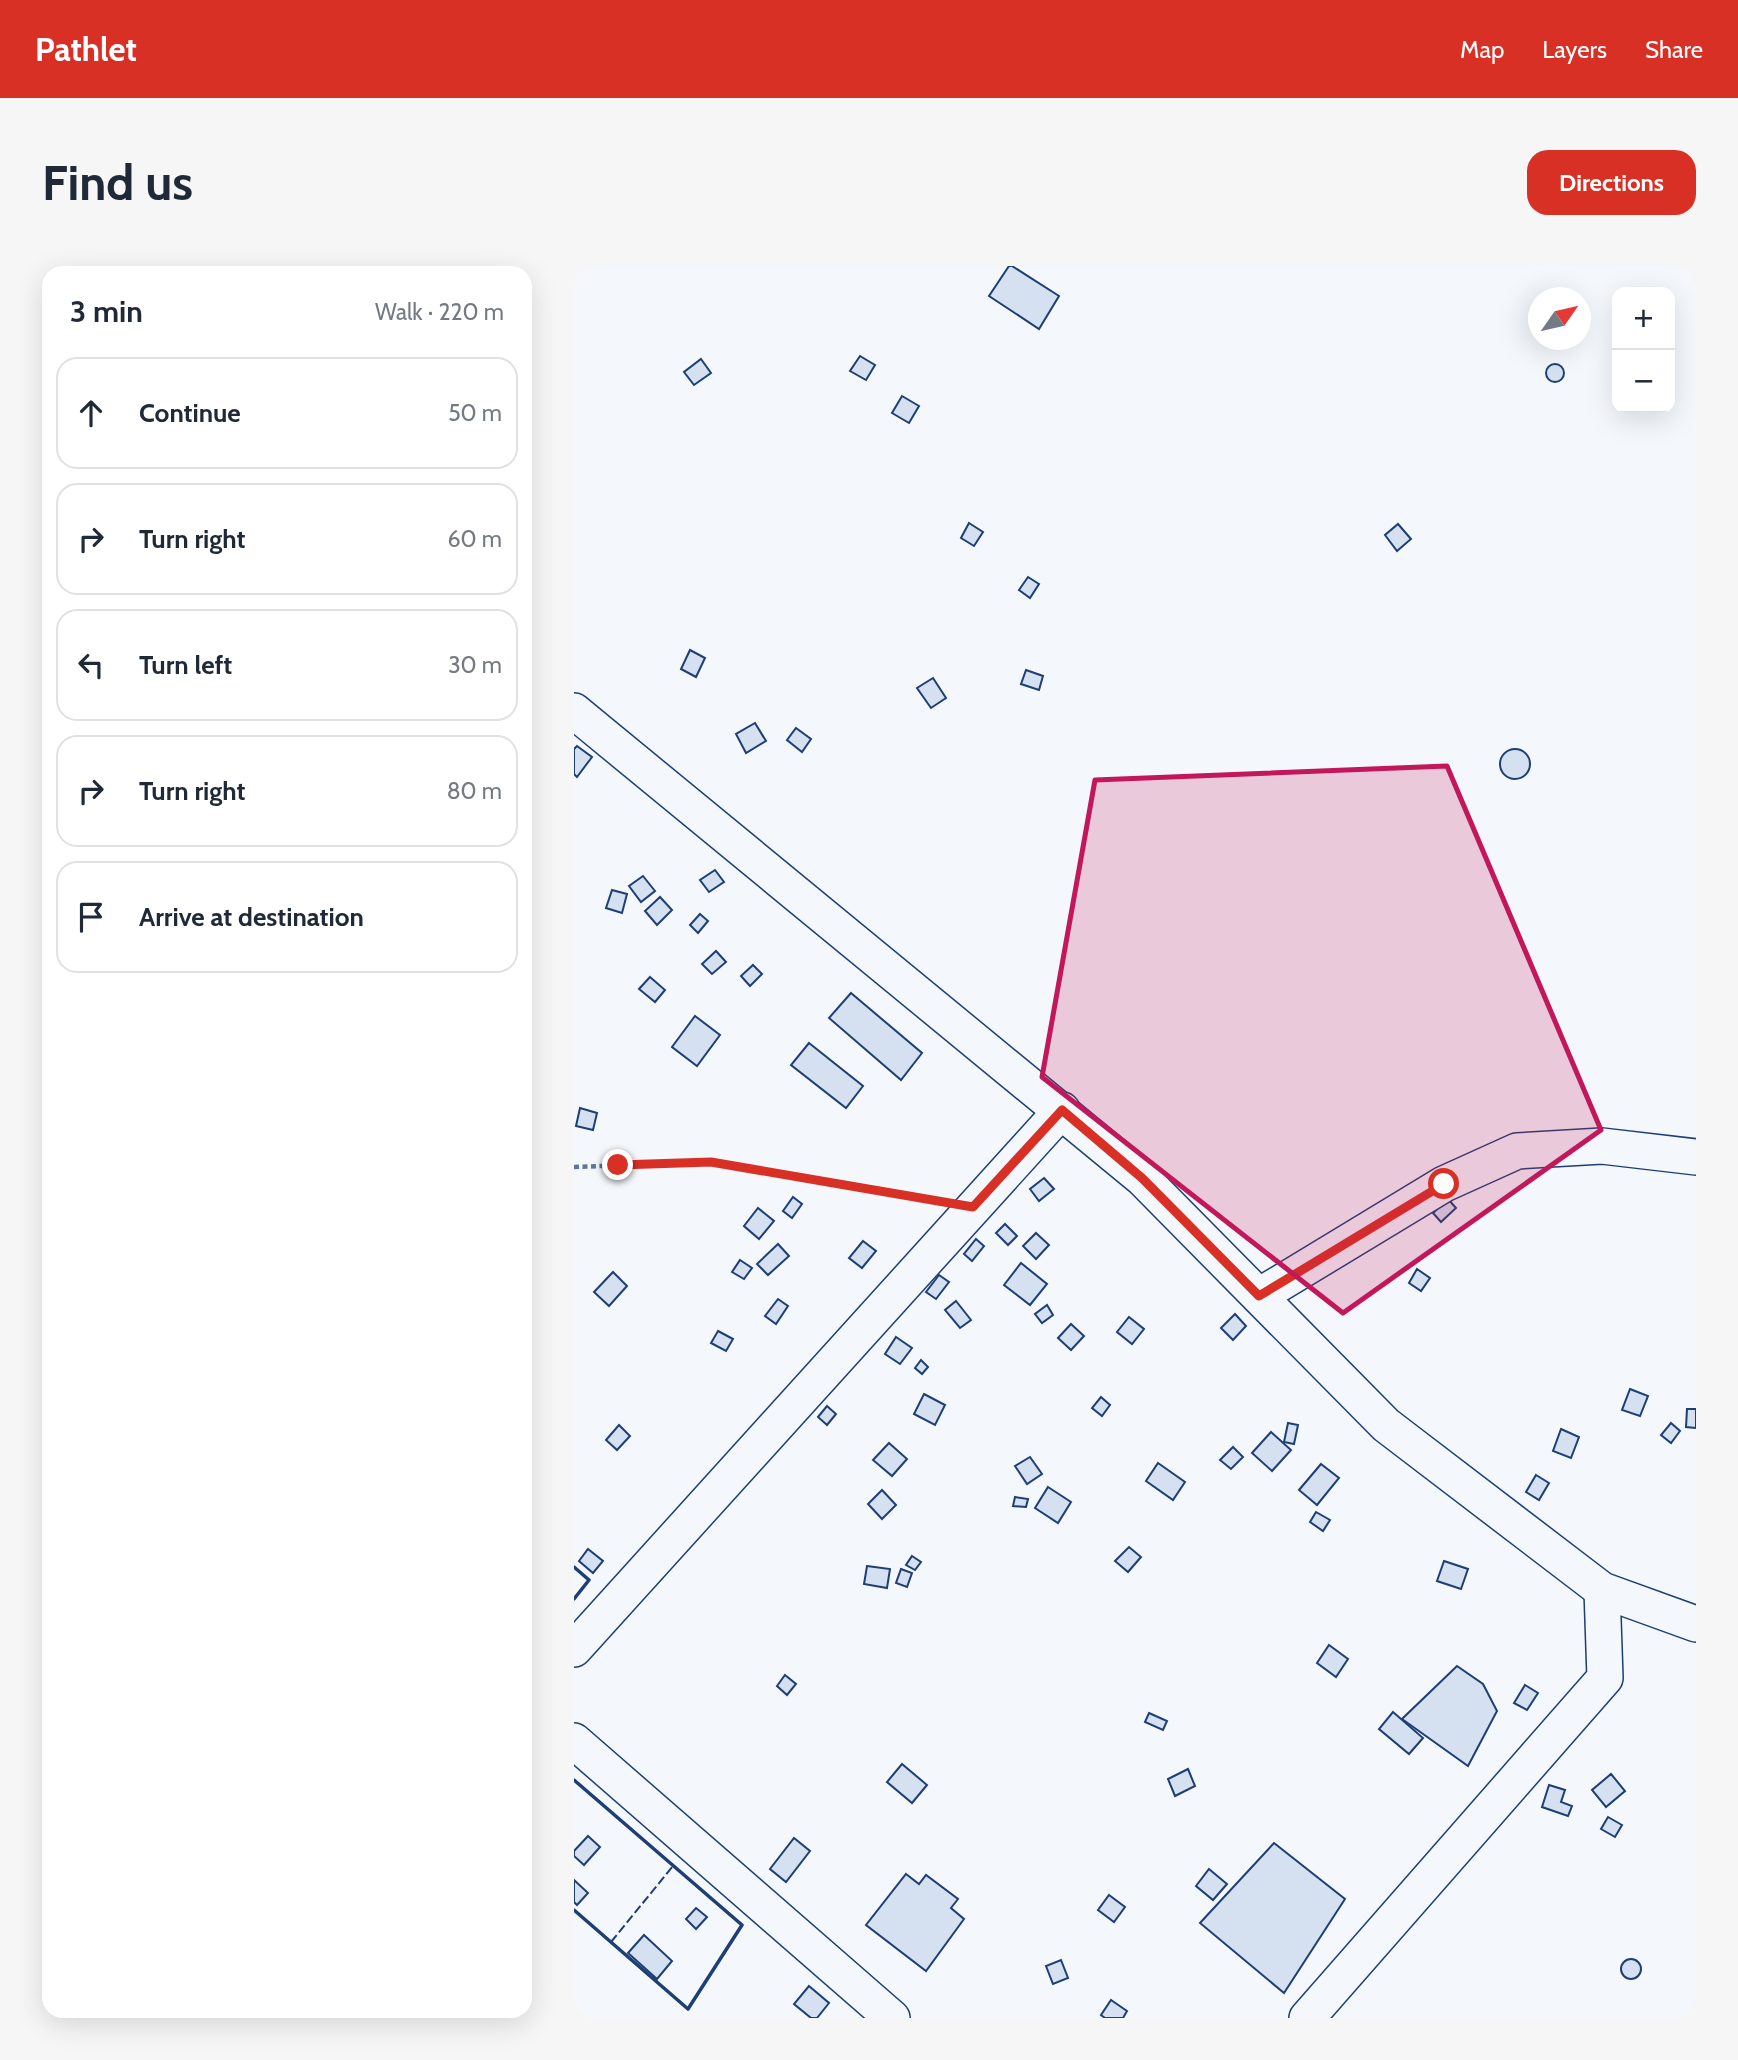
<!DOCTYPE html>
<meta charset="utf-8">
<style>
:root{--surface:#fff;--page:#f6f6f7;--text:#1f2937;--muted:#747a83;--line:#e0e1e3;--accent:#d93025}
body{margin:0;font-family:Cabin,sans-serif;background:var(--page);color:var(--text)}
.controls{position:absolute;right:21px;top:21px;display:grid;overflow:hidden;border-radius:14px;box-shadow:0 7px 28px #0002}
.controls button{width:63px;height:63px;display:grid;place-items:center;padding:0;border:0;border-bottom:2px solid var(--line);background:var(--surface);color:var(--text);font:35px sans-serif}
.compass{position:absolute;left:954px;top:21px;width:63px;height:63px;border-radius:50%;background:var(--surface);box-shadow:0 7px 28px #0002;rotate:56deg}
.stop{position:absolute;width:21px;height:21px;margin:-16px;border:5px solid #d93025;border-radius:50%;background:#fff}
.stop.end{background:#d93025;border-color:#fff;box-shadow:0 2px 7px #0008}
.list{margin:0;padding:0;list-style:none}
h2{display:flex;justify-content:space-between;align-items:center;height:91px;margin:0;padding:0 28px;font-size:30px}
h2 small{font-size:23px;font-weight:400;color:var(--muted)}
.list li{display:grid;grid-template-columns:46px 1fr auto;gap:21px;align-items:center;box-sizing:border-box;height:112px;margin:0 14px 14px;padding:0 14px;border:2px solid var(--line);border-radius:21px}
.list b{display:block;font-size:26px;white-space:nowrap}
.list em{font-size:23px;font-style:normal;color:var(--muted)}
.icon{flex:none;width:38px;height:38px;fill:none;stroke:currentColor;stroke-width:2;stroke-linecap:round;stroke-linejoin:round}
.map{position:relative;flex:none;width:1122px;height:1752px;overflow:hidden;border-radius:21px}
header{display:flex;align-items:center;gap:42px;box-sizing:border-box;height:98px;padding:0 35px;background:var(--accent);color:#fff}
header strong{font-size:33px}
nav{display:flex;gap:38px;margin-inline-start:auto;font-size:24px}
.intro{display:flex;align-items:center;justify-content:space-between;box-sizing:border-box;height:168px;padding:0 42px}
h1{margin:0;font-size:49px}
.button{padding:18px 32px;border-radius:21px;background:var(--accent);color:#fff;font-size:24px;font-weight:700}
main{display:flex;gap:42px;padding:0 42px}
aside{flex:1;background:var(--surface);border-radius:21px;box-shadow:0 7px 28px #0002}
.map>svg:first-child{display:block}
</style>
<header>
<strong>Pathlet</strong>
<nav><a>Map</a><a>Layers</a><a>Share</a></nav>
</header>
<div class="intro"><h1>Find us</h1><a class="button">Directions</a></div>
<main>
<aside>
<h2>3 min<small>Walk · 220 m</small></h2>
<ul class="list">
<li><svg class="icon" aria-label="ahead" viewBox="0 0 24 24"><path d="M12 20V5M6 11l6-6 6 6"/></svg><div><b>Continue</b></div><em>50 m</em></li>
<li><svg class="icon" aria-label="right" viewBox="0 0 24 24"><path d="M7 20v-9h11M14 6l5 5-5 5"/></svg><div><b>Turn right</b></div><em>60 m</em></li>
<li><svg class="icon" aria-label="left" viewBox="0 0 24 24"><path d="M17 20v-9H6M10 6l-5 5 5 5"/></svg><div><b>Turn left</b></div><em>30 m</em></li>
<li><svg class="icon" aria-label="right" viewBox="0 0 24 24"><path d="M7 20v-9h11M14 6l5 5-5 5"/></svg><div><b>Turn right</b></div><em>80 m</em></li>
<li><svg class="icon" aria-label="arrive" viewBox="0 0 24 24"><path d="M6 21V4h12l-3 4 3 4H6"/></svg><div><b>Arrive at destination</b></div></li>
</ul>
</aside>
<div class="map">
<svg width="1122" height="1752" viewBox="0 0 1122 1752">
<rect width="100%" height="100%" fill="#f4f7fb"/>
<g fill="#d5e0f0" stroke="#1d3f73" stroke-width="2">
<path d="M435,0h3l47,30 -20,33 -50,-33z"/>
<path d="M286,90l15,9 -9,15 -16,-9z"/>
<path d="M127,93l10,14 -17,12 -10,-13z"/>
<circle cx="981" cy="107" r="9"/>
<path d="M328,130l17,10 -10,17 -17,-10z"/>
<path d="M395,257l14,9 -9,14 -13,-8z"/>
<path d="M824,258l13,15 -14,12 -12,-16z"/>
<path d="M454,311l11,7 -9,14 -11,-8z"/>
<path d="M116,384l15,8 -9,19 -15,-8z"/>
<path d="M452,404l17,6 -4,14 -18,-6z"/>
<path d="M359,412l13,20 -15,10 -14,-20z"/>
<path d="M181,457l11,18 -20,12 -10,-19z"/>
<path d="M222,462l15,11 -9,13 -15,-12z"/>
<path d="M3,480l15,11 -15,20 -3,-3v-25z"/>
<circle cx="941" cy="498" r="15"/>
<path d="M141,604l9,12 -15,10 -9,-12z"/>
<path d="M69,610l12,15 -14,11 -12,-16z"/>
<path d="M38,624l15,4 -5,19 -16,-5z"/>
<path d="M86,631l12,13 -15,15 -12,-14z"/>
<path d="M126,648l8,7 -10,12 -8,-8z"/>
<path d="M142,685l10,11 -14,12 -10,-10z"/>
<path d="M179,699l9,9 -12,12 -9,-10z"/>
<path d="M76,711l15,13 -10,12 -16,-13z"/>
<path d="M277,727l71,60 -21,27 -72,-62z"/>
<path d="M121,750l25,19 -23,31 -25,-19z"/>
<path d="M235,777l54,43 -17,22 -55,-43z"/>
<path d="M6,842l17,5 -4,17 -17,-4z"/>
<path d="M470,912l10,11 -15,12 -9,-12z"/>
<path d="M219,931l9,7 -10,14 -9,-7z"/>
<path d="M874,933l8,9 -15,14 -8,-9z"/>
<path d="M184,942l16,13 -15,18 -15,-13z"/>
<path d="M431,958l12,12 -9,9 -12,-12z"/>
<path d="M462,967l13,12 -13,14 -13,-13z"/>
<path d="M402,973l8,7 -12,15 -8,-7z"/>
<path d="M289,975l13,10 -14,17 -13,-10z"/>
<path d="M204,978l11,12 -21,19 -11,-11z"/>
<path d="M166,994l12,8 -8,11 -12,-7z"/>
<path d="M447,997l26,21 -17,21 -26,-20z"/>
<path d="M843,1003l13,9 -9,13 -12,-8z"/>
<path d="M39,1006l14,14 -18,20 -15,-14z"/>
<path d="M365,1009l10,7 -13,17 -10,-7z"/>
<path d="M204,1033l10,7 -12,18 -11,-8z"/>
<path d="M382,1035l15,19 -11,8 -15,-18z"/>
<path d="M473,1039l6,10 -11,8 -7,-9z"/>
<path d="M661,1048l11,12 -13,14 -12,-12z"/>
<path d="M555,1051l15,12 -12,15 -15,-12z"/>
<path d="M497,1058l13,12 -13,14 -13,-12z"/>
<path d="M144,1065l15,8 -7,12 -15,-8z"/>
<path d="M322,1071l16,11 -12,16 -15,-10z"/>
<path d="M347,1094l7,7 -6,7 -7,-6z"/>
<path d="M1056,1123l18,7 -8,20 -18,-6z"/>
<path d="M350,1128l21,11 -10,20 -21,-11z"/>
<path d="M527,1131l9,8 -8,11 -10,-8z"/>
<path d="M253,1140l9,8 -9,11 -9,-8z"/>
<path d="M1113,1143h9v19l-10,-1z"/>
<path d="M714,1157l10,2 -4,19 -10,-2z"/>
<path d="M1097,1157l9,8 -9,12 -10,-8z"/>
<path d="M45,1159l11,11 -13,14 -11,-10z"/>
<path d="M987,1163l18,8 -8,21 -18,-7z"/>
<path d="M697,1166l20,18 -19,21 -20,-18z"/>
<path d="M315,1177l18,16 -15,17 -19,-16z"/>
<path d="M659,1181l10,10 -12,12 -11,-9z"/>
<path d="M456,1191l12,17 -15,10 -12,-18z"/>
<path d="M584,1197l27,19 -12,18 -27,-19z"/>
<path d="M747,1198l18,14 -22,27 -18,-15z"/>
<path d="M962,1209l13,8 -10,17 -13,-8z"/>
<path d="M474,1221l23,15 -13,21 -23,-15z"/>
<path d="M308,1224l14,15 -14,14 -14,-15z"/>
<path d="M441,1231l13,2 -2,8 -13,-1z"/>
<path d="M742,1246l14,8 -7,11 -13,-9z"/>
<path d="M555,1281l12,10 -13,15 -13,-11z"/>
<path d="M14,1283l15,12 -10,12 -14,-12z"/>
<path d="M338,1290l9,6 -6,8 -9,-5z"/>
<path d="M870,1295l24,8 -7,20 -24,-8z"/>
<path d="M293,1300l23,3 -3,19 -23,-4z"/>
<path d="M327,1303l11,4 -5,14 -11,-4z"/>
<path d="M755,1379l19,14 -12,18 -19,-14z"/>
<path d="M883,1400l26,18 14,27 -29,55 -66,-47z"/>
<path d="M211,1409l11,9 -9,11 -10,-9z"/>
<path d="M951,1419l13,8 -11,17 -13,-7z"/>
<path d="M819,1446l30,26 -14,16 -30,-25z"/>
<path d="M575,1447l18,8 -4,9 -18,-8z"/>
<path d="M328,1498l25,21 -15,18 -25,-21z"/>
<path d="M614,1503l7,17 -20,10 -7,-17z"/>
<path d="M1037,1508l14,17 -19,16 -14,-17z"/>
<path d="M975,1519l16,5 -4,12 11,4 -4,10 -26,-9z"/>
<path d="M1034,1551l14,8 -7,12 -14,-8z"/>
<path d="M14,1570l12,11 -16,18 -10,-9v-5z"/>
<path d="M220,1572l16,13 -24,31 -16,-13z"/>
<path d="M700,1577l71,56 -61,94 -84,-70z"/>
<path d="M635,1603l18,15 -14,16 -17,-14z"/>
<path d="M332,1608l13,10 7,-9 32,24 -7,9 13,11 -38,52 -60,-46z"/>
<path d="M0,1614l14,13 -11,12 -3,-3z"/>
<path d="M535,1629l16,12 -11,15 -16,-12z"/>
<path d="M122,1642l11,9 -11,12 -10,-10z"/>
<path d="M70,1669l28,26 -15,18 -29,-26z"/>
<circle cx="1057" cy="1703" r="10"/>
<path d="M487,1694l7,18 -15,6 -7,-18z"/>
<path d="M235,1720l20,17 -12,15h-6l-17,-14z"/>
<path d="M537,1734l16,11 -4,7h-18l-4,-3z"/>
</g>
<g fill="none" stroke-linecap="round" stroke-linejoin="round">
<g stroke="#1d3f73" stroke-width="38">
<g id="minor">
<path d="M0,445l568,467 244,247 216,165 94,34"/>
<path d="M685,1030l185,-112 73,-33 85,-5 94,11"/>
<path d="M0,1383l488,-539"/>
<path d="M0,1475l318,277"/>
<path d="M733,1752l298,-340 -3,-88"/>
</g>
</g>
<path stroke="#5e769c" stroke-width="4.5" stroke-dasharray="5 3.5" stroke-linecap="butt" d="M0,901l137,-5 226,39"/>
<use href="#minor" stroke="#f4f7fb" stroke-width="35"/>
<path stroke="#1d3f73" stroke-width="2" stroke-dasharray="9 3.5" stroke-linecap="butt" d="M37,1676l62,-76"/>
<g stroke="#1d3f73" stroke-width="3.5">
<path d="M0,1301l15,13 -15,19"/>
<path d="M0,1514l168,145 -54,84 -114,-99"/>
</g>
</g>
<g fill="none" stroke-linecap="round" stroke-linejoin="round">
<path stroke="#d93025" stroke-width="9" d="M44,899l93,-3 262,45 89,-97 80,68 117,118 185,-112"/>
</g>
<path fill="#c2185b" fill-opacity="0.2" stroke="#c2185b" stroke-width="5" stroke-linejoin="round" d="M873,500l154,364 -258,183 -301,-236 53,-297z"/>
</svg>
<div class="controls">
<button>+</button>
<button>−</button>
</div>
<svg class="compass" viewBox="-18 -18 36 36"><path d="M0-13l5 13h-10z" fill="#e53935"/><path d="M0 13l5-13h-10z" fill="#747a83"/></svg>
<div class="stop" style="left:870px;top:918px"></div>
<div class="stop end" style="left:44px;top:899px"></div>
</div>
</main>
